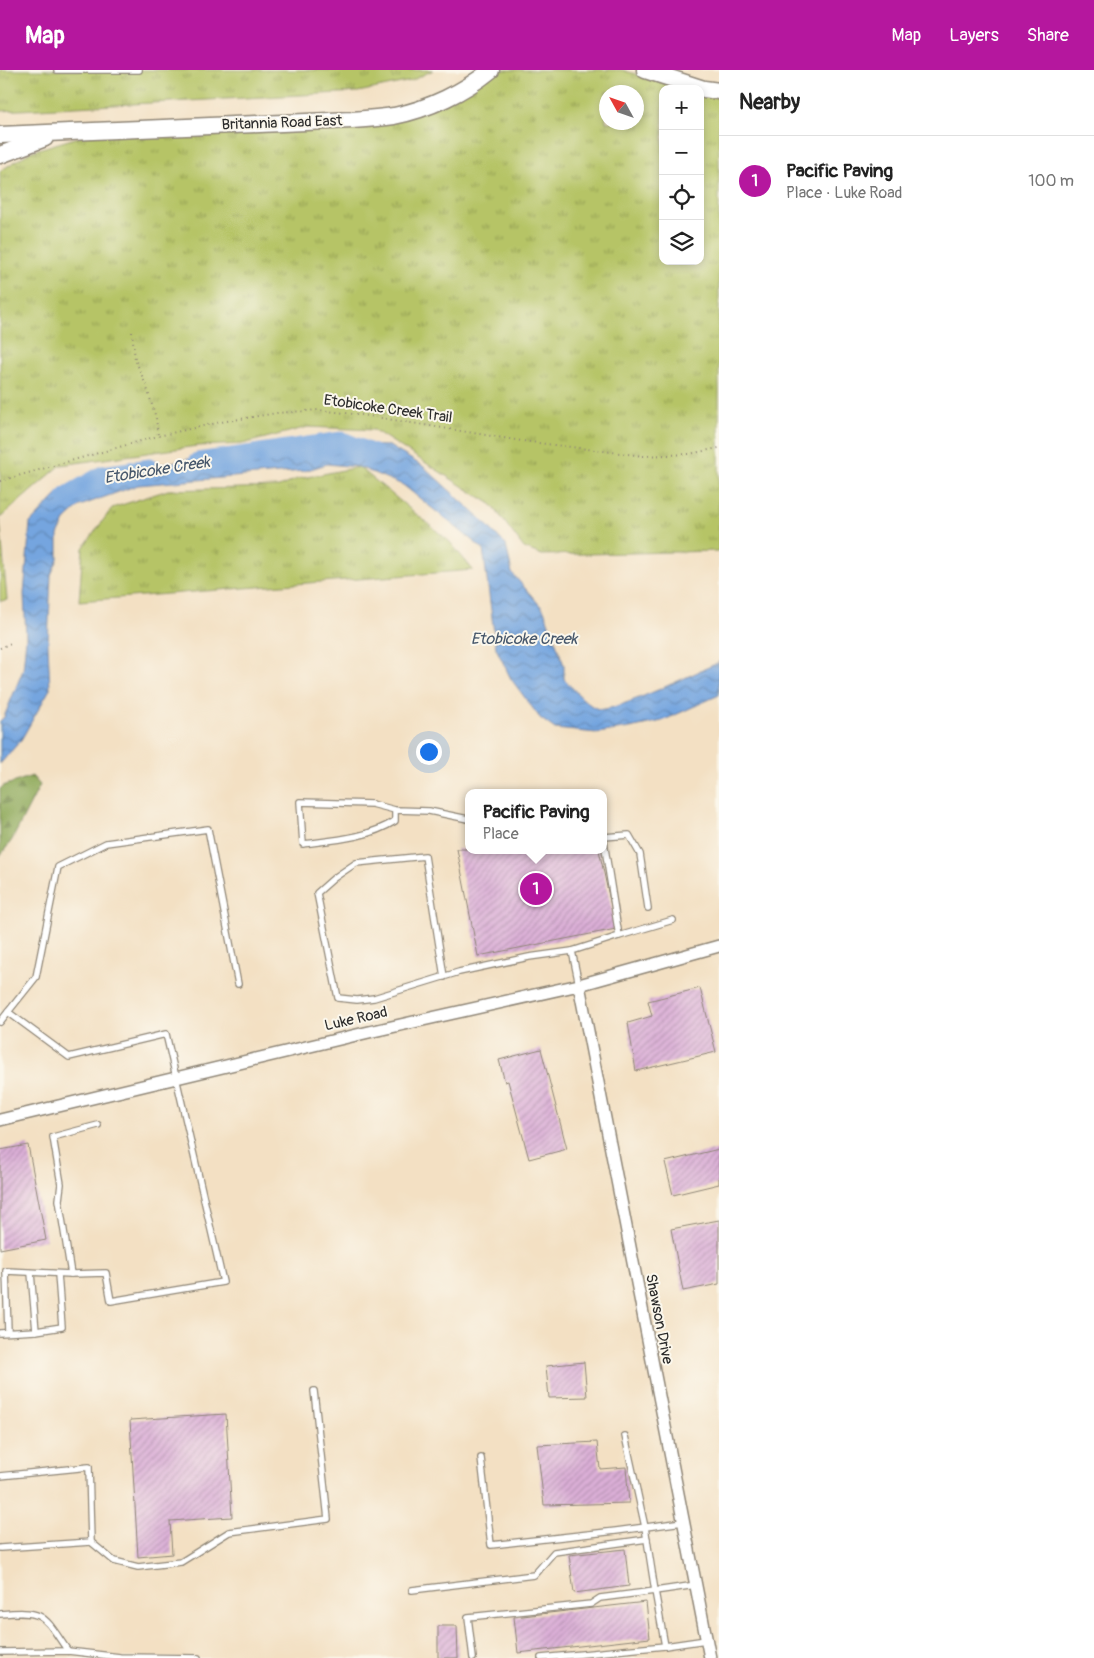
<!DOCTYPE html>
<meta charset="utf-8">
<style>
:root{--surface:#fff;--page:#f6f6f6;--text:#222;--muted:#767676;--line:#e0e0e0;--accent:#b5179e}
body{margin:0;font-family:Pangolin,sans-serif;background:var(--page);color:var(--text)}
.controls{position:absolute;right:15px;top:15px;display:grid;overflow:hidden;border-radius:10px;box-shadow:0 2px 8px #0003}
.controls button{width:45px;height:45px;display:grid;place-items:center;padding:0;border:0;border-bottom:1px solid var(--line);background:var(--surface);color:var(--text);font:25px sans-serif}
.compass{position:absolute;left:599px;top:15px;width:45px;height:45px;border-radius:50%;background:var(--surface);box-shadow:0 2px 8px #0003;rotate:310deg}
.you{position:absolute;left:428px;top:681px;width:18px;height:18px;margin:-12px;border:4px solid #fff;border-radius:50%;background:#1a73e8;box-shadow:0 0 0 8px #1a73e833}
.badge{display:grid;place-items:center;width:32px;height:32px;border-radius:50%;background:var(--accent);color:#fff;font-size:16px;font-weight:700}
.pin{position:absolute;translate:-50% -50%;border:2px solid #fff;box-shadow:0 1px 5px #0006}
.popup{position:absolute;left:465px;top:719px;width:142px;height:65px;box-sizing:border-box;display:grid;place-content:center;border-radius:10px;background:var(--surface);filter:drop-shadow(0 1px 4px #0005);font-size:16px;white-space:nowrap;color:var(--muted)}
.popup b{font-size:19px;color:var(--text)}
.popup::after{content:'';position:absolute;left:50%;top:100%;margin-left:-10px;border:10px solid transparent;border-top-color:var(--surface)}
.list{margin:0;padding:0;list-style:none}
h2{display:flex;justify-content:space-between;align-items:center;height:65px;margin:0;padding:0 20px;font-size:21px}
h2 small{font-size:16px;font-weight:400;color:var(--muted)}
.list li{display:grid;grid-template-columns:32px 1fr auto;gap:15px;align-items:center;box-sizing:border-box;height:90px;padding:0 20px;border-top:1px solid var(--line)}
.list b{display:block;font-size:19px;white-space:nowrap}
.list p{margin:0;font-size:16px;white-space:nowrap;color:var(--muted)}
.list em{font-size:16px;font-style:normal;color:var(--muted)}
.icon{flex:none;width:28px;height:28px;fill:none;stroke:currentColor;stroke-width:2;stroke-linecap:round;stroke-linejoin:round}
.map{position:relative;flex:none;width:719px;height:1588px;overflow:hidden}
header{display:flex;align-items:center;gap:30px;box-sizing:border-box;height:70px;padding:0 25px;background:var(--accent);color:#fff}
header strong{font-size:24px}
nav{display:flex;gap:28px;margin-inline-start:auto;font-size:18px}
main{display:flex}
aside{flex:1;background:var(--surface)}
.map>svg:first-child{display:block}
</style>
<header>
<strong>Map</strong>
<nav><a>Map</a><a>Layers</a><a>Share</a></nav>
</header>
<main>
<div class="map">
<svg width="719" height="1588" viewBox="0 0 719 1588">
<defs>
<pattern id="grass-tufts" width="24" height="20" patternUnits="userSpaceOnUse" patternTransform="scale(1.25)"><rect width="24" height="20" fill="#b6c466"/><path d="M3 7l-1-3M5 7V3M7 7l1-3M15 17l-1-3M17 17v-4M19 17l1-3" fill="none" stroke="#949f54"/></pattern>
<pattern id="forest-firs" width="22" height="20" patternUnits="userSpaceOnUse" patternTransform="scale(1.25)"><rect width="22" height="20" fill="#90aa5b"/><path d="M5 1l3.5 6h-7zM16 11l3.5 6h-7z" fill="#768b4b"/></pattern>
<pattern id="water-waves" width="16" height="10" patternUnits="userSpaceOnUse" patternTransform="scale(1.25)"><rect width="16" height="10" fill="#75a5df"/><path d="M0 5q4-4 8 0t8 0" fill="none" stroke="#6087b5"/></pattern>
<pattern id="building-hatch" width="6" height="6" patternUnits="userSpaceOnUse" patternTransform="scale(1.25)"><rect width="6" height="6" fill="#dbafd7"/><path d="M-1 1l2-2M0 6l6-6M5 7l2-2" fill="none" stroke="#b28faf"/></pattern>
</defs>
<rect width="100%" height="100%" fill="#fbf7ec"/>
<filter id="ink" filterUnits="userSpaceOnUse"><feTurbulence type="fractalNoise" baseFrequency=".02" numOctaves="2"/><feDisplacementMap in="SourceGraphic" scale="10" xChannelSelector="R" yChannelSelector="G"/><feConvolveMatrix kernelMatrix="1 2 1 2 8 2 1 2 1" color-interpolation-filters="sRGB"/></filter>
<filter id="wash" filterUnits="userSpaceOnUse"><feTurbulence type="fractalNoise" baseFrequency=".0096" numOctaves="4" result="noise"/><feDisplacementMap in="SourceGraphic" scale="20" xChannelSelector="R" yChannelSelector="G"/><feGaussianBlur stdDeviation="1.12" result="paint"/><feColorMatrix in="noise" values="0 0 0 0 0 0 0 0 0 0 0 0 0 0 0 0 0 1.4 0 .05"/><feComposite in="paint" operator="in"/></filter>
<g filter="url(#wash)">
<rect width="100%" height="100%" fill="#f3e0c3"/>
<g fill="url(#grass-tufts)" stroke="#707848" fill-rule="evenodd">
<path d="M0,0h433l-22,11 -53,11 -358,19z"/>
<path d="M486,0h136l63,19h-22v172h37v-168l19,5v453l-177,4 -18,-7 -32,-43 -118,-75 -66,-3 -66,17 -45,2 -136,19 -61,53v-347l32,-20 70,-21 287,-13zM606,22h30v30h-30z"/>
<path d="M359,397l90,74 24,29 -394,31 4,-53 29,-40 56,-18 111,-3 18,-8z"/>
<path d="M0,450l7,80 -7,1z"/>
</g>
<path fill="url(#forest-firs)" stroke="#5e6a43" d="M32,706l8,9 -28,55 -12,16v-67l3,-3z"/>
<path fill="url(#water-waves)" stroke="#506885" d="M327,374l62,2 35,21 58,53 24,25 6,28 32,37 20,55v14c8,8 24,28 35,30 15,4 99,-38 119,-46l1,-2v34l-57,26 -32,7 -33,5 -42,-4 -15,-11 -29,-39 -15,-31 -13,-99 -80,-64 -44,-18 -32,-3 -23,7 -166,14 -58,21 -14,13 -8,16v24l-7,16 -3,70 2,44 -29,51 -21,24v-43l4,-4 19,-47 3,-32 -2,-44 6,-71 28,-29 70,-23 60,-12 79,-1z"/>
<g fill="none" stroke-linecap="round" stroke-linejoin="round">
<g stroke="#75a5df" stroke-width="21">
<path d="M198,393l144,-21 31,13"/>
<path d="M67,427l36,-21 47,-7"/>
</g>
</g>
<g id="blocks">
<g fill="url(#building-hatch)">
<path d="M457,779l142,1 17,79 -138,27z"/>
<path d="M700,918l16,64 -80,19 -8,-48 24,-7 -4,-15z"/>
<path d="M541,979l26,100 -38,10 -21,-78 -3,1 -6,-22z"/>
<path d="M28,1075l18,95 -46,9v-99z"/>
<path d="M719,1079v35l-46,11 -8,-33z"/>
<path d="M719,1150v64l-36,7 -12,-62z"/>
<path d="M584,1292l3,35 -38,1 -3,-32z"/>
<path d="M226,1344l6,103 -62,4 2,33 -34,3 -8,-137z"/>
<path d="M597,1372l3,27 26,-2 3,36 -85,2 -7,-60z"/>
<path d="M625,1479l4,37 -55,7 -5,-38z"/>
<path d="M646,1532l4,36 -132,15 -4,-36z"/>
<path d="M438,1556h19l1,32h-20z"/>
</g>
</g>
</g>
<g filter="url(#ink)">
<use href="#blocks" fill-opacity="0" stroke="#8f8677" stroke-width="1"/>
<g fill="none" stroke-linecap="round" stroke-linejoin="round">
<g stroke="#8f8677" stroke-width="8">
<g id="lane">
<path d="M57,0h82"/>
<path d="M395,740v11c-27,17 -60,19 -92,23l-3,-42 72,2 23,6 34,1 39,8"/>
<path d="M604,767l25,-2 11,19 8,54"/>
<path d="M619,866l54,-16"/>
<path d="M444,907l-19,-121 -69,7 -22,15 -17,15 21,105 19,2 17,-2 85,-26 70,-15 43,-6"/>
<path d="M579,915l-7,-34 47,-15 -15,-94"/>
<path d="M0,952l36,-45 22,-110 48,-24 102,-14 30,155"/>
<path d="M71,1204l-12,-74 2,-16 -8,-47 45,-12"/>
<path d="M36,1261l26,-4 -4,-53"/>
<path d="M8,1262l-2,-61 65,3 35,-1 5,28 112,-19 -57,-248 -97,23 -61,-45"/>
<path d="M0,1263l36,-2 -5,-58"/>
<path d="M625,1366l20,91 10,64 41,-6"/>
<path d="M481,1388l10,87 125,-14 67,-9"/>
<path d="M0,1406l89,-9 2,75 -91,6"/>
<path d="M91,1472l23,19 24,6 43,-5 48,-30 99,-13 -14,-128"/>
<path d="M412,1520l122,-15 20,-23 93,-13"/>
<path d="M0,1544c46,-4 43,1 68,37"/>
<path d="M0,1582l68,-1 52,6 78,1"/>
<path d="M473,1588l-5,-41 123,-13 9,-6 55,-7 10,55 41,-6"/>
<path d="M541,1588l124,-12"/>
</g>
</g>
<g stroke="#8f8677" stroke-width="14">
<g id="street">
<path d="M579,915l131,673"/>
<path d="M0,1050l369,-88 210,-47 140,-39"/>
</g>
</g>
<g stroke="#8f8677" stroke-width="19">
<g id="secondary">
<path d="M645,0l59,19 15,2"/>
<path d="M0,65l352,-15c14,-1 28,-2 42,-4 35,-7 70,-24 97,-46"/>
<path d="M0,85l45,-17"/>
</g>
</g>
<g stroke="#8f8677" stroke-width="2" stroke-dasharray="1 4" stroke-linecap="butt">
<path d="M132,262l3,27 12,29 9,30 2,18"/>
<path d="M0,411l158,-45 63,-14 56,-9 42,-3 44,5 159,26 122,15 45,-2 30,-6"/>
<path d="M0,578l13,-6"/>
</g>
<use href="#lane" stroke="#fff" stroke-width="5.5"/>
<use href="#street" stroke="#fff" stroke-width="11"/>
<use href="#secondary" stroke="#fff" stroke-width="16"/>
</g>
</g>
<g text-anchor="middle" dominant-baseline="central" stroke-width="4" stroke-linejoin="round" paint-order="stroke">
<g font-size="15" fill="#2b2b2b" stroke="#fbf7ec">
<text transform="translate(282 53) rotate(-2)">Britannia Road East</text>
<text transform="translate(388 339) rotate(8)">Etobicoke Creek Trail</text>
<text transform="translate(356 949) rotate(-13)">Luke Road</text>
<text transform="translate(659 1249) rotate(79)">Shawson Drive</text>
</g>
<g font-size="16" font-style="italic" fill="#45566a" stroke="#fbf7ec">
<text transform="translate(157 400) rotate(-9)">Etobicoke Creek</text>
<text x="524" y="569">Etobicoke Creek</text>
</g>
</g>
</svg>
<div class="controls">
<button>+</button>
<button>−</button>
<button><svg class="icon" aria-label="locate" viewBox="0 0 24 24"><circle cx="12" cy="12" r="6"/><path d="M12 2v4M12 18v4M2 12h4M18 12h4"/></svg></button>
<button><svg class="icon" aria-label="layers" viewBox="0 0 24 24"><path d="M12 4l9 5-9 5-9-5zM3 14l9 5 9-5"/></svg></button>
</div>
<svg class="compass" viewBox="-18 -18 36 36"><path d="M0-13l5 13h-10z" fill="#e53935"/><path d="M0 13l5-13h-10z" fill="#767676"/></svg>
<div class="you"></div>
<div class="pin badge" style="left:536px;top:819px">1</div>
<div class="popup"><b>Pacific Paving</b>Place</div>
</div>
<aside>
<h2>Nearby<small></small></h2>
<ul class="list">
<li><span class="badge">1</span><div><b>Pacific Paving</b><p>Place · Luke Road</p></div><em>100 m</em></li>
</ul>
</aside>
</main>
